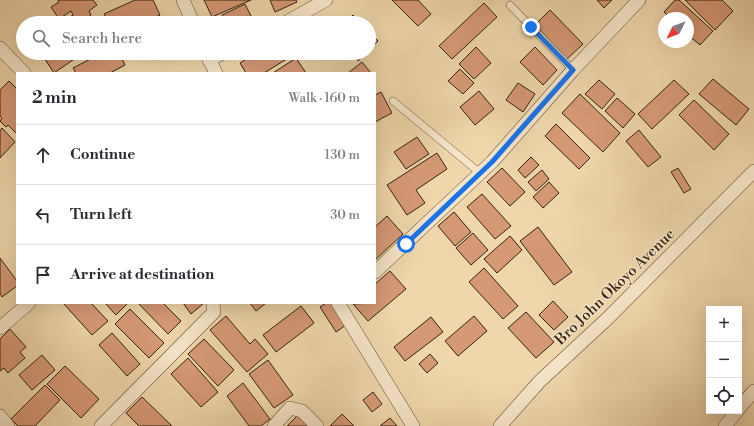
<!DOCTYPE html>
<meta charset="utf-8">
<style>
:root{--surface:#fff;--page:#f7f7f7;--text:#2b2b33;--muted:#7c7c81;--line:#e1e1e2}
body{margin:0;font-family:"Libre Bodoni",serif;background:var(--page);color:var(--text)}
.controls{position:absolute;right:12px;bottom:12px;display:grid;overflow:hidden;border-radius:0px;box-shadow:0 4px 16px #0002}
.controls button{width:36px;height:36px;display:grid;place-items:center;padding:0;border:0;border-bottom:1px solid var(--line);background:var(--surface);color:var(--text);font:20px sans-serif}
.compass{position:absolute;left:658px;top:12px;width:36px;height:36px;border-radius:50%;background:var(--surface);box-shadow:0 4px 16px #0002;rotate:228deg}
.stop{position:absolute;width:12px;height:12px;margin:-9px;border:3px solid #1a73e8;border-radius:50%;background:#fff}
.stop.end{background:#1a73e8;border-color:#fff;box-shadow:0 1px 4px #0008}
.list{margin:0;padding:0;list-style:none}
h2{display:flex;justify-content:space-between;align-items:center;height:52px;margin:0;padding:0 16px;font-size:17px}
h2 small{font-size:13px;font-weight:400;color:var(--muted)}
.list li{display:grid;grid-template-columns:26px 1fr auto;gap:12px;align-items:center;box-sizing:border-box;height:60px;padding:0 16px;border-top:1px solid var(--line)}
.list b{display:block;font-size:15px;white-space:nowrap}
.list em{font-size:13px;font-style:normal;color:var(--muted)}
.icon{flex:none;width:22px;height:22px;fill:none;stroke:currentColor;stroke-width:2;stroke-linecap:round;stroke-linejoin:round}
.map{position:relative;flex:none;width:754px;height:426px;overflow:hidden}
.search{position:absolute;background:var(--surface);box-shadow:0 4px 16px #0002;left:16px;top:16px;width:360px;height:44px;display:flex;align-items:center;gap:10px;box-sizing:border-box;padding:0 14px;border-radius:22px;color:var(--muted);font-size:15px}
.panel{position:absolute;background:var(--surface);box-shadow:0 4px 16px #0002;left:16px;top:72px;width:360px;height:232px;border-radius:0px}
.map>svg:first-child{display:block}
</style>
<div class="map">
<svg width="754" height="426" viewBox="0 0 754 426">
<rect width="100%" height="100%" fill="#efd6ab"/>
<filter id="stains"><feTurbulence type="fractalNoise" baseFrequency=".005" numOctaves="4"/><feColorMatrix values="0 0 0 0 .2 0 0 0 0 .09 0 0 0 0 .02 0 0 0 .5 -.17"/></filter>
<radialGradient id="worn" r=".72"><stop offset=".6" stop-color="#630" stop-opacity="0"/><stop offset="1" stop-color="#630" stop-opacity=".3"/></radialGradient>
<g fill="#d69976" stroke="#352310">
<path d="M58,0h35l4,5 -8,6 2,4 -11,8h-11l-2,-4 6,-4 -2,-4 -12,8 -8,-12 8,-5z"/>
<path d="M135,0h18l7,15 -19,8h-33l-4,-9z"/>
<path d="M204,0h47l-39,17z"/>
<path d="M270,0h26l1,2 -22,10z"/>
<path d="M392,0h26l13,14 -13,12z"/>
<path d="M597,0h15l-8,8z"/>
<path d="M675,0h4l34,31 -13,14 -12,-10v-17h-18l-6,-6z"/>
<path d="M685,0h37l11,11 -18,19z"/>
<path d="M484,3l13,14 -45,42 -13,-13z"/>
<path d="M245,4l8,16 -6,3h-21l-4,-8z"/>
<path d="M550,10l33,34 -16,15 -32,-34z"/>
<path d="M353,15l7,8h-16z"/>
<path d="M369,32l9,9 -9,9z"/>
<path d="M476,47l15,16 -17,16 -15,-15z"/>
<path d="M535,47l22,23 -14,15 -23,-23z"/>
<path d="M47,53h36l-29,20 -11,-17z"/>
<path d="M102,53h17l6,12 -15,8h-34l-3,-5z"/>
<path d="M256,53h39v1l-31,19h-18l-6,-10z"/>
<path d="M351,53h15l-8,8z"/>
<path d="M296,58l10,15h-33z"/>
<path d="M362,62l9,11h-23z"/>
<path d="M460,69l14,14 -11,11 -15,-13z"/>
<path d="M713,79l36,30 -13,16 -37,-31z"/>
<path d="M599,80l16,14 -13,15 -17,-15z"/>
<path d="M674,80l15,14 -37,35 -14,-15z"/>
<path d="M9,81l8,8v45l-9,-9 -2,2 -6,-6 2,-3 -2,-2v-26z"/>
<path d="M518,83l17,11 -12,18 -17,-12z"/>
<path d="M479,91l15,18 -19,16 -15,-18z"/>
<path d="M381,92l11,21 -17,9v-27z"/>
<path d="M580,94l40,39 -17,19 -41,-39z"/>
<path d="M617,98l18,16 -12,14 -18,-17z"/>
<path d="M694,100l35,34 -15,16 -35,-35z"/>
<path d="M556,124l34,34 -11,11 -34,-33z"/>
<path d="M2,128l13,14 -15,16v-27z"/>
<path d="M639,130l22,27 -13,10 -22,-26z"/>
<path d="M417,137l12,17 -23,15 -12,-17z"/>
<path d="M437,153l10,16 -31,21 9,13 -18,12 -20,-30z"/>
<path d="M531,157l8,8 -14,13 -7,-8z"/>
<path d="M502,168l23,24 -15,14 -23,-24z"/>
<path d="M678,168l13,21 -7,4 -13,-21z"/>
<path d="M542,170l7,9 -13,12 -8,-9z"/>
<path d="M549,182l10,11 -16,15 -10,-11z"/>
<path d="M482,194l29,32 -16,13 -28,-32z"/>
<path d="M454,212l17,20 -16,14 -17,-20z"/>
<path d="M387,216l16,18 -28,26v-33z"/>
<path d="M538,227l34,45 -18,13 -34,-44z"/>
<path d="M473,233l15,17 -17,15 -15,-17z"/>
<path d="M510,236l12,14 -25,23 -13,-14z"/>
<path d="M0,258l17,23v5l-15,11 -2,-4z"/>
<path d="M484,268l34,38 -15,13 -34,-37z"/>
<path d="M390,271l16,18 -38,32 -15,-17 22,-1v-19z"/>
<path d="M553,301l15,16 -14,13 -15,-15z"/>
<path d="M63,303h28l17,18 -16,14z"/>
<path d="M105,303h23l-12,12z"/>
<path d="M138,303h25l18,18 -13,13z"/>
<path d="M183,303h21l-13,11z"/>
<path d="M250,303h16l-10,8z"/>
<path d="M326,303h6l14,22 -10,7 -16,-25z"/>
<path d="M301,306l13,17 -38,29 -13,-17z"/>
<path d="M130,309l34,34 -15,15 -34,-34z"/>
<path d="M526,312l28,30 -18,16 -28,-30z"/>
<path d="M226,316l24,28 5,-5 13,15 -21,18 -37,-42z"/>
<path d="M474,316l13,15 -29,25 -13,-15z"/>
<path d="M431,317l12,15 -38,29 -11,-14z"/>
<path d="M10,329l16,18 -6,5 5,6 -17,15 -4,-5 -4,3v-32z"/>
<path d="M112,333l28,31 -13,12 -28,-31z"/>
<path d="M204,339l30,31 -16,16 -30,-32z"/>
<path d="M430,354l8,9 -11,10 -8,-9z"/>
<path d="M42,355l13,15 -23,20 -13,-15z"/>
<path d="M188,358l30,34 -17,15 -30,-33z"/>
<path d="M268,360l25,35 -19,13 -25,-34z"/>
<path d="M65,366l34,33 -18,19 -34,-34z"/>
<path d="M243,383l27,36 -9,7h-12l-22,-30z"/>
<path d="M45,385l15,15 -25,26h-17l-7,-7z"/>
<path d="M373,392l9,12 -10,8 -9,-12z"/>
<path d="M142,397l30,29h-33l-13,-13z"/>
<path d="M342,414l12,12h-24z"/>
<path d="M298,415l10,11h-21z"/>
<path d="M390,418l7,8h-17z"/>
</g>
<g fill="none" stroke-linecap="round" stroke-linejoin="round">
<g stroke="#645037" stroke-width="8">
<g id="service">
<path d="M510,5l63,65"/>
<path d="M393,101l87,72"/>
</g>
</g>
<g stroke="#645037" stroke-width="14">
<g id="minor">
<path d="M183,0l10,23"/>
<path d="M285,23l41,-23"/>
<path d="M0,48l24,25"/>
<path d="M206,53l10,20"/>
<path d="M209,60l14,-7"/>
<path d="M375,272l117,-110 81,-92 66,-70"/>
<path d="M338,303l75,123"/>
<path d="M0,328l29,-25"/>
<path d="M739,408l15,-17"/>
<path d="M0,416l8,10"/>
<path d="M101,426l113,-114 -1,-9"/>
<path d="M274,426l16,-18 12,3 15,15"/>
<path d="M500,426l40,-45 67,-62 147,-148"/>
<path d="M725,426l12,-15"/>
</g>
</g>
<use href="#service" stroke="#f5e4c8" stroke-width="7"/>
<use href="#minor" stroke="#f5e4c8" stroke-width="13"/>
</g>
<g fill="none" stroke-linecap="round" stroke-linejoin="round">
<path stroke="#1a73e8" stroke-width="5" d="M406,244l86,-82 81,-92 -42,-43"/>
</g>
<g text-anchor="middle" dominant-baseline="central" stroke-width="3" stroke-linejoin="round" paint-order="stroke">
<g font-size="15" fill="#352310" stroke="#f5e4c8">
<text transform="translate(615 287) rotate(-44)">Bro John Okoyo Avenue</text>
</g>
</g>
<rect width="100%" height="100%" filter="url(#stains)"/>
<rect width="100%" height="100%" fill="url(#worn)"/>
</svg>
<div class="controls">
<button>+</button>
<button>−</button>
<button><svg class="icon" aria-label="locate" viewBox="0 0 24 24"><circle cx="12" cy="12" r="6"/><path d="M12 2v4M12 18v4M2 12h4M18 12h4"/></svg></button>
</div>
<svg class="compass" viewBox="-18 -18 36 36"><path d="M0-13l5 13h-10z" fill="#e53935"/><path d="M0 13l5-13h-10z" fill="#7c7c81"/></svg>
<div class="stop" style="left:406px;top:244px"></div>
<div class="stop end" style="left:531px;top:27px"></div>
<div class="search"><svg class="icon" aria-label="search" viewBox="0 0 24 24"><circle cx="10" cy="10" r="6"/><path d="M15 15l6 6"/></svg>Search here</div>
<section class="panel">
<h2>2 min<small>Walk · 160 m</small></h2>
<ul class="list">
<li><svg class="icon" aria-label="ahead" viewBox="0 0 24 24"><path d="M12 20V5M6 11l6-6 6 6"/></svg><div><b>Continue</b></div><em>130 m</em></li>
<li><svg class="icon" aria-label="left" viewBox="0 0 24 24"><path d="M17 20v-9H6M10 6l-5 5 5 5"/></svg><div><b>Turn left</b></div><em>30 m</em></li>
<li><svg class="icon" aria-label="arrive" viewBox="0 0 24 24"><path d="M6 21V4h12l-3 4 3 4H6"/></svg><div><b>Arrive at destination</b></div></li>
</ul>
</section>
</div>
